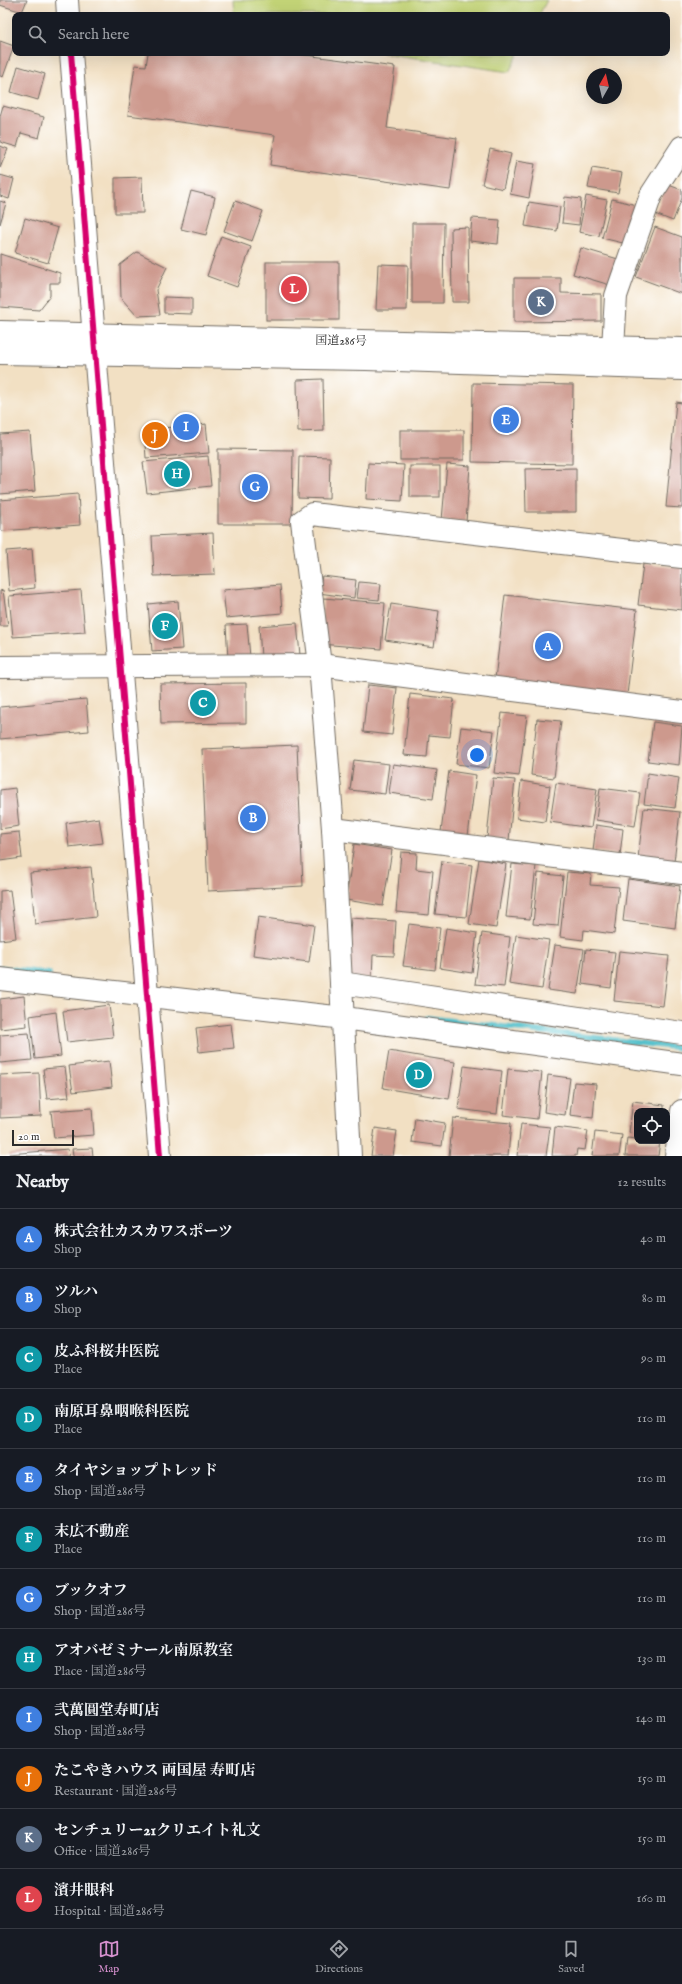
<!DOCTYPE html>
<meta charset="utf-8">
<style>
:root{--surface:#171b24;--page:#20242c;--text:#f1f3f6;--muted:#9ea1a6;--line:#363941;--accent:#d690ce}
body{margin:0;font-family:"IM FELL English","Noto Serif JP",serif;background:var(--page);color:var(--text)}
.controls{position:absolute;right:12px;bottom:12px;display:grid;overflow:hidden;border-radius:8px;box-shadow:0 4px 16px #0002}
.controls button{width:36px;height:36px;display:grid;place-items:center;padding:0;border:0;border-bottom:1px solid var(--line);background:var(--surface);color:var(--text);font:20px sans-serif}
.compass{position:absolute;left:586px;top:68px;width:36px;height:36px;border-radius:50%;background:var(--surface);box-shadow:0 4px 16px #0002;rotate:8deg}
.scale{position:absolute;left:12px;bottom:10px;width:62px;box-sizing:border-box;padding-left:4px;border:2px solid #2b2b2b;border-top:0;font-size:11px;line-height:14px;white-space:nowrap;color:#2b2b2b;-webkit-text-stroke:3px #fff;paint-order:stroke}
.you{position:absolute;left:477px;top:755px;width:14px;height:14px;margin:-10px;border:3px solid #fff;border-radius:50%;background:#1a73e8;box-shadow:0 0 0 6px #1a73e833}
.badge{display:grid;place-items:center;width:26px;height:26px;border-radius:50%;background:var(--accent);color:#fff;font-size:13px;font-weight:700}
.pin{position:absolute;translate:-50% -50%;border:2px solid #fff;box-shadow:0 1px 4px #0006}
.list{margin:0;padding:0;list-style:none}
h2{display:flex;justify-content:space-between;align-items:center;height:52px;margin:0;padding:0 16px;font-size:17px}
h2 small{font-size:13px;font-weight:400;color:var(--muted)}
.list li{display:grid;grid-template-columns:26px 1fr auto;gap:12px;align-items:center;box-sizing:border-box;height:60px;padding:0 16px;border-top:1px solid var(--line)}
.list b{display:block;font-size:15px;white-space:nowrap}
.list p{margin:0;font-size:13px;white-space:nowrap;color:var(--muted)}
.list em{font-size:13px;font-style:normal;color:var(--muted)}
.icon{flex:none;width:22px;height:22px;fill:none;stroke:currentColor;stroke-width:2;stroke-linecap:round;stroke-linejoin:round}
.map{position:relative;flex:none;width:682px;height:1156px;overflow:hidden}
.search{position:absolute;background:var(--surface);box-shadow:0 4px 16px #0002;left:12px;right:12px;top:12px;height:44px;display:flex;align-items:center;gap:10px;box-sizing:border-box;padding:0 14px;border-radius:8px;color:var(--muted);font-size:15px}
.sheet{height:772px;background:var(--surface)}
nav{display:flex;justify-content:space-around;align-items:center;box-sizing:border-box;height:56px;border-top:1px solid var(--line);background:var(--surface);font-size:11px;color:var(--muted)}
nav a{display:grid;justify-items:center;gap:2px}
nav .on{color:var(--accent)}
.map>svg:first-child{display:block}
</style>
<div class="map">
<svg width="682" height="1156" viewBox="0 0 682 1156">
<rect width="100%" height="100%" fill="#fff"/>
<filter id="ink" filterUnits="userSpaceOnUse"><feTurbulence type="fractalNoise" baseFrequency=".025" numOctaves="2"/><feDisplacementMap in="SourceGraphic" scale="8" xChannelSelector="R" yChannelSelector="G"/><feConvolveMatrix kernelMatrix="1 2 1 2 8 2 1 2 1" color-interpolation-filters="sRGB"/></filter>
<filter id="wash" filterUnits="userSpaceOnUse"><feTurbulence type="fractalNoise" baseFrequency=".012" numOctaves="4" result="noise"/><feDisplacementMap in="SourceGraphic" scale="16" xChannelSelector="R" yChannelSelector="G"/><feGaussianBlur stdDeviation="0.9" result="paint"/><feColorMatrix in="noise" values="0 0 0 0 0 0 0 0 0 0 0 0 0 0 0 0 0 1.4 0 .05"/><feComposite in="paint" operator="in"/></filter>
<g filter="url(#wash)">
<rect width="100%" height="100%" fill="#f2e0c3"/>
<g fill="#c2d376" stroke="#767f50">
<path d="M233,0h314l-8,15h-305z"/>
<path d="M383,53h136l-10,19z"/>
</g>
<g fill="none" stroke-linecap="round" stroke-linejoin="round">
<g stroke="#53c0cb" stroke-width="6">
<path d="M0,968l49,6"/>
<path d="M427,1018l255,30"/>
</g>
</g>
<g id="blocks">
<g fill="#cd998d">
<path d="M0,0h27l-5,12 -22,-7z"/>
<path d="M0,41l14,5 -11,31 -3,-1z"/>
<path d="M148,53h142l105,14 -8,61 70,10 -7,52 -180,-25 5,-30 -147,-20 7,-50 11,1z"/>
<path d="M18,66l27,8 -7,26 -27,-8z"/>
<path d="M3,106l41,11 -5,21 -18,-5 -4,14 -17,-5v-26z"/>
<path d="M0,146l8,3 -8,19z"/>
<path d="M490,149l21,5 -8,35 -21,-5z"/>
<path d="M516,161l19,3 -6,34 -19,-4z"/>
<path d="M592,168l30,5 -4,20 -30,-5z"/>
<path d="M0,175l14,4 -5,20 -9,-3z"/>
<path d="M142,177l1,36h-28v-35z"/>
<path d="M666,184l16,6v8l-9,23 -18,-7z"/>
<path d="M191,191l24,6 -9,38 -25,-6z"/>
<path d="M586,196l21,4 -8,36 -20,-4z"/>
<path d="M565,197l16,2 -2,26 -17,-2z"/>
<path d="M612,199l25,6 -10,39 -25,-6z"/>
<path d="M0,201l6,2 -6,21z"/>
<path d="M235,201l28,10 -11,30 -28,-10z"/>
<path d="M529,202l31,5 -3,24 -32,-5z"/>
<path d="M25,218l33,10 -10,35 -33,-10z"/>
<path d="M472,218l28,2 -2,24 -28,-3z"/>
<path d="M412,223h32l-1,80h-31z"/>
<path d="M468,227l1,75h-17l-1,-74z"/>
<path d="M655,227l27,10v57l-46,-17z"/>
<path d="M221,236l30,11 -14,40 -30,-11z"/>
<path d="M581,248l37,11 -8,26 -37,-11z"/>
<path d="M137,252l30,15 -11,23 4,25 -23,1 -16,-18 -1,-33z"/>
<path d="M0,254l60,19v10h-10v13l-11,14 -39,-3z"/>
<rect x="266" y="262" width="73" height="58"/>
<path d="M378,264l30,1 -1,45h-31z"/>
<path d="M514,278h47v15l40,1v27l-87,1z"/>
<path d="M164,297l28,1v16l-28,-1z"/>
<path d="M323,379l1,52 -26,1 -1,-52z"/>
<path d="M473,383l100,2 -1,79 -100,-2z"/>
<path d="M676,402l6,1v105l-16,-1z"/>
<path d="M192,417l1,9 13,-2 3,29 -63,5 -2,-29 33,-2 -1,-9z"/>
<rect x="400" y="430" width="64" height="30"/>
<path d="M30,432l5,59 -35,3v-60z"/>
<path d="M218,449l75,1 -1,74h-74z"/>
<path d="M208,456l3,30 -64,7 -4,-31z"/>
<path d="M299,456l31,1 -1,42 -31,-1z"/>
<path d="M368,463l36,2 -2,36 -36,-2z"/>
<path d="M447,464l23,2 -4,56 -24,-2z"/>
<rect x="410" y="466" width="30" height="31"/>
<path d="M576,468v44h-50l-1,-43z"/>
<path d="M78,494l2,31 -79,6 -1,-31z"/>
<path d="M213,533l2,41 -61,2 -2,-40z"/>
<path d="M32,549l3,39 -26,3 -3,-40z"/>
<path d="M643,564l39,4v42l-44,-5z"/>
<path d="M322,576l34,4 -2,18 -35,-5z"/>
<path d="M359,582l22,2 -2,16 -22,-2z"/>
<path d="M280,585l2,28 -56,5 -3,-28z"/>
<path d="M3,590l5,36h-8v-35z"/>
<path d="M81,590l4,42 -72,5 -4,-41z"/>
<path d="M505,595l132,15 -10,85 -132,-16z"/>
<path d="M323,598l62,5 -4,46 -61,-5z"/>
<path d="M178,601l4,48 -30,2 -4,-47z"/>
<path d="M391,604l48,7 -5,36 -49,-7z"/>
<path d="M297,623l3,32 -39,3 -2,-32z"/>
<path d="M247,624l3,33 -22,2 -2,-34z"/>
<path d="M246,683v40l-85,1 -1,-40z"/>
<path d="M368,685l29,3 -5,47 -29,-3z"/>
<path d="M410,694l44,5 -4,38 -21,-2 -2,22 -23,-2z"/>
<path d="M86,699l3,32 -89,8v-32z"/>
<path d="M502,713l25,3 -8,60 -25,-3z"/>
<path d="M537,719l24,2 -7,57 -23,-3z"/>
<path d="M653,722l29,4 -3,39 -31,-4z"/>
<path d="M461,727l33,4 -5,37 -33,-4z"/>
<path d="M297,745l6,141 -95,5 -6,-142z"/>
<path d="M354,760l35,4 -4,30 -35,-4z"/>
<path d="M393,764l44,6 -4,29 -44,-6z"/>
<path d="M449,771l27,4 -8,61 -27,-4z"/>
<path d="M648,773l31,5 -4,30 -31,-4z"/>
<path d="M493,778l22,2 -6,60 -22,-2z"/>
<path d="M521,781l29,5 -5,36 -28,-4z"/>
<path d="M556,783l41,6 -6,39 -41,-6z"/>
<path d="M15,788l4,38 -19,3v-39z"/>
<path d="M600,788l40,5 -5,33 -39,-6z"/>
<path d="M644,808l36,4 -6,50 -36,-4z"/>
<path d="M99,818l4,25 -34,4 -3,-24z"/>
<path d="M596,825l27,4 -3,26 -27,-4z"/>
<path d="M19,832l3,26 -22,3v-27z"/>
<path d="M354,844l38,6 -9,56 -37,-6z"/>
<path d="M401,852l16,1 -1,16 17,2 -4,44 -33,-3z"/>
<path d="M479,859l27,5 -10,64 -27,-4z"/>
<path d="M442,861l30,4 -6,52 -31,-3z"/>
<path d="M512,864l24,2 -6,53 -24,-2z"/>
<path d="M91,867l5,50 -61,7 -5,-51z"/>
<path d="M567,872l24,2 -1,11 29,2 -5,47 -30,-4 -1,10 -23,-3z"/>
<path d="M538,873l25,3 -5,50 -25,-2z"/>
<path d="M628,879l52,7 -5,42 -52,-7z"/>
<path d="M10,890l6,48 -16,2v-49z"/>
<path d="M258,917l56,8 -5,37 -56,-7z"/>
<path d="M351,918l45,3 -2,35 -21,-1 -1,23 -25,-1z"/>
<path d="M409,924l31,4 -5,42 -32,-4z"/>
<path d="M446,928l31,5 -5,40 -32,-5z"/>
<path d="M482,933l28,4 -6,50 -29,-3z"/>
<path d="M516,935l33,5 -7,49 -33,-5z"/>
<path d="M555,945l29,4 -7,45 -29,-4z"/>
<path d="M586,949l29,3 -4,36 -29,-4z"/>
<path d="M619,951l50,5 -6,50 -49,-5z"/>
<path d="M24,996l3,30 -27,3v-30z"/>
<path d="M109,1005l4,32 -46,5 -4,-31z"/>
<path d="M56,1012l5,44 -26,3 -5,-43z"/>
<path d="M231,1024l3,24 -35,4 -3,-24z"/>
<path d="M29,1033l3,27 -32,3v-28z"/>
<path d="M389,1051l66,11 -6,37 -66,-11z"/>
<path d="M109,1061l3,26 -39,5 -4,-26z"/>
<path d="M464,1066l38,5 -5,43 -39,-5z"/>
<path d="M65,1067l4,30 -22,2 -4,-30z"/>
<path d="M508,1069l34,3 -5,47 -34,-4z"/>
<path d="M39,1073l2,43 -41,2v-43z"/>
<path d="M548,1075l22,3 -5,37 -21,-3z"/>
<path d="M574,1082l22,2 -3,34 -23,-3z"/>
<path d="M633,1101l31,4v6h-27v23l-8,-1z"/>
<path d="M92,1108l2,27 -40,3 -3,-27z"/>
<path d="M415,1118l30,5 -3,23 -30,-4z"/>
<path d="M453,1118l58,5 -3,33h-59z"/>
<path d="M521,1124l29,3 -4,29h-29z"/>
<path d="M555,1127l33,4 -3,19 -8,-1 -1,7h-24z"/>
<path d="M375,1128l22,3 -4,25h-22z"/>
<path d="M595,1132l27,3 -3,21h-27z"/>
<path d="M627,1138l10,1v2h23l-2,15h-33z"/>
<path d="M92,1148l1,8h-20l-1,-7z"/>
<path d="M68,1149l1,7h-60v-2z"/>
</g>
</g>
</g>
<g filter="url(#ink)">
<use href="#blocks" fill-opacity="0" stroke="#716a60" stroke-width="1"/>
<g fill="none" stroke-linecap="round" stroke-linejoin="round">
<g stroke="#716a60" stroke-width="24">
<g id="minor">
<path d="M67,0l1,15"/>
<path d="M71,53l89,1103"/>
<path d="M613,348l3,-52 35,-101 31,-48"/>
<path d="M0,667l320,-2 362,47"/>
<path d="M333,829l349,44"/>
<path d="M0,979l344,39 338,46"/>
<path d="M341,983l341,50"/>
<path d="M350,1156l-17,-327 -13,-164 -18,-144 10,-7 370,43"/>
<path d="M676,1156l6,-45"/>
</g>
</g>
<g stroke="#716a60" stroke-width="24">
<g id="highway">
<path d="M0,332l682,17"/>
<path d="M0,353l366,6 316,10"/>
</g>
</g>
<use href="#minor" stroke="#fff" stroke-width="22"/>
<use href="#highway" stroke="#fff" stroke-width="22"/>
<g stroke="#fff" stroke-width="8">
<path id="cycleway" d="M71,53l89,1103"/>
</g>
<use href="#cycleway" stroke="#d6006c" stroke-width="6"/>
</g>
</g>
<g text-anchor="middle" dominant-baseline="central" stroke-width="3" stroke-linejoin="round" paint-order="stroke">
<g font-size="12" fill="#2b2b2b" stroke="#fff">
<text transform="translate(341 341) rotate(1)">国道286号</text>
</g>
</g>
</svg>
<div class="controls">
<button><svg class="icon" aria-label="locate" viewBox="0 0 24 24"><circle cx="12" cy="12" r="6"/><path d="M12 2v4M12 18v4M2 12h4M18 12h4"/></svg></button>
</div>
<svg class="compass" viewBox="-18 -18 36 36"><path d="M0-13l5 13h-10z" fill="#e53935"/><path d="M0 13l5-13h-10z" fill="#9ea1a6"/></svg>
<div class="scale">20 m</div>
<div class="you"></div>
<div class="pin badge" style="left:548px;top:646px;background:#3f7fe0">A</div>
<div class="pin badge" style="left:253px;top:818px;background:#3f7fe0">B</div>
<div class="pin badge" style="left:203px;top:703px;background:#0f9aa8">C</div>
<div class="pin badge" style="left:419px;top:1075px;background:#0f9aa8">D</div>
<div class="pin badge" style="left:506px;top:420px;background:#3f7fe0">E</div>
<div class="pin badge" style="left:165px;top:626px;background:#0f9aa8">F</div>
<div class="pin badge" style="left:255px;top:487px;background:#3f7fe0">G</div>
<div class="pin badge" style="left:177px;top:474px;background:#0f9aa8">H</div>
<div class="pin badge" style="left:186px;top:427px;background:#3f7fe0">I</div>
<div class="pin badge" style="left:155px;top:435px;background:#e8710a">J</div>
<div class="pin badge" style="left:541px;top:302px;background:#5c6f8a">K</div>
<div class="pin badge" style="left:294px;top:289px;background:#e0444e">L</div>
<div class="search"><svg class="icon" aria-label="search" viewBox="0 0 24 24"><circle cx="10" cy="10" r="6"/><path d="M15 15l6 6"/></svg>Search here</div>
</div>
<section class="sheet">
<h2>Nearby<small>12 results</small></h2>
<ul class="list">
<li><span class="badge" style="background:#3f7fe0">A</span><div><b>株式会社カスカワスポーツ</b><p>Shop</p></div><em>40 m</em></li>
<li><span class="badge" style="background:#3f7fe0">B</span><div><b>ツルハ</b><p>Shop</p></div><em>80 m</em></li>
<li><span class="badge" style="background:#0f9aa8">C</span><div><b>皮ふ科桜井医院</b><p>Place</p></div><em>90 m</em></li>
<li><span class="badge" style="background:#0f9aa8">D</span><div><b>南原耳鼻咽喉科医院</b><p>Place</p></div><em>110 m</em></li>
<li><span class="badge" style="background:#3f7fe0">E</span><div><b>タイヤショップトレッド</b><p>Shop · 国道286号</p></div><em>110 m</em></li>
<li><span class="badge" style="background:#0f9aa8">F</span><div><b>末広不動産</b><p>Place</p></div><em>110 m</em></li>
<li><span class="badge" style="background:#3f7fe0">G</span><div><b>ブックオフ</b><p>Shop · 国道286号</p></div><em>110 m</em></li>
<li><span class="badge" style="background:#0f9aa8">H</span><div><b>アオバゼミナール南原教室</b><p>Place · 国道286号</p></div><em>130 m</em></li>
<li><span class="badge" style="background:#3f7fe0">I</span><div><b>弐萬圓堂寿町店</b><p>Shop · 国道286号</p></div><em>140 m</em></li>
<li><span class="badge" style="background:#e8710a">J</span><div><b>たこやきハウス 両国屋 寿町店</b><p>Restaurant · 国道286号</p></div><em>150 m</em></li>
<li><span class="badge" style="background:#5c6f8a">K</span><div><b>センチュリー21クリエイト礼文</b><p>Office · 国道286号</p></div><em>150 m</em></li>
<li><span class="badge" style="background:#e0444e">L</span><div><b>濱井眼科</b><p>Hospital · 国道286号</p></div><em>160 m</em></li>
</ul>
</section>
<nav>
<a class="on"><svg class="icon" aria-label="map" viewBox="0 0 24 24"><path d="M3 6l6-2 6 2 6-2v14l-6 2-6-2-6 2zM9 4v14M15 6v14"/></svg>Map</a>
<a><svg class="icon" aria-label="directions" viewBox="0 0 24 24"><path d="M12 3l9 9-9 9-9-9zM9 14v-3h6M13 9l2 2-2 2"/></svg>Directions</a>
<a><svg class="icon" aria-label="saved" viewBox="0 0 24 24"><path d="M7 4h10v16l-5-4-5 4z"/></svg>Saved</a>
</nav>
